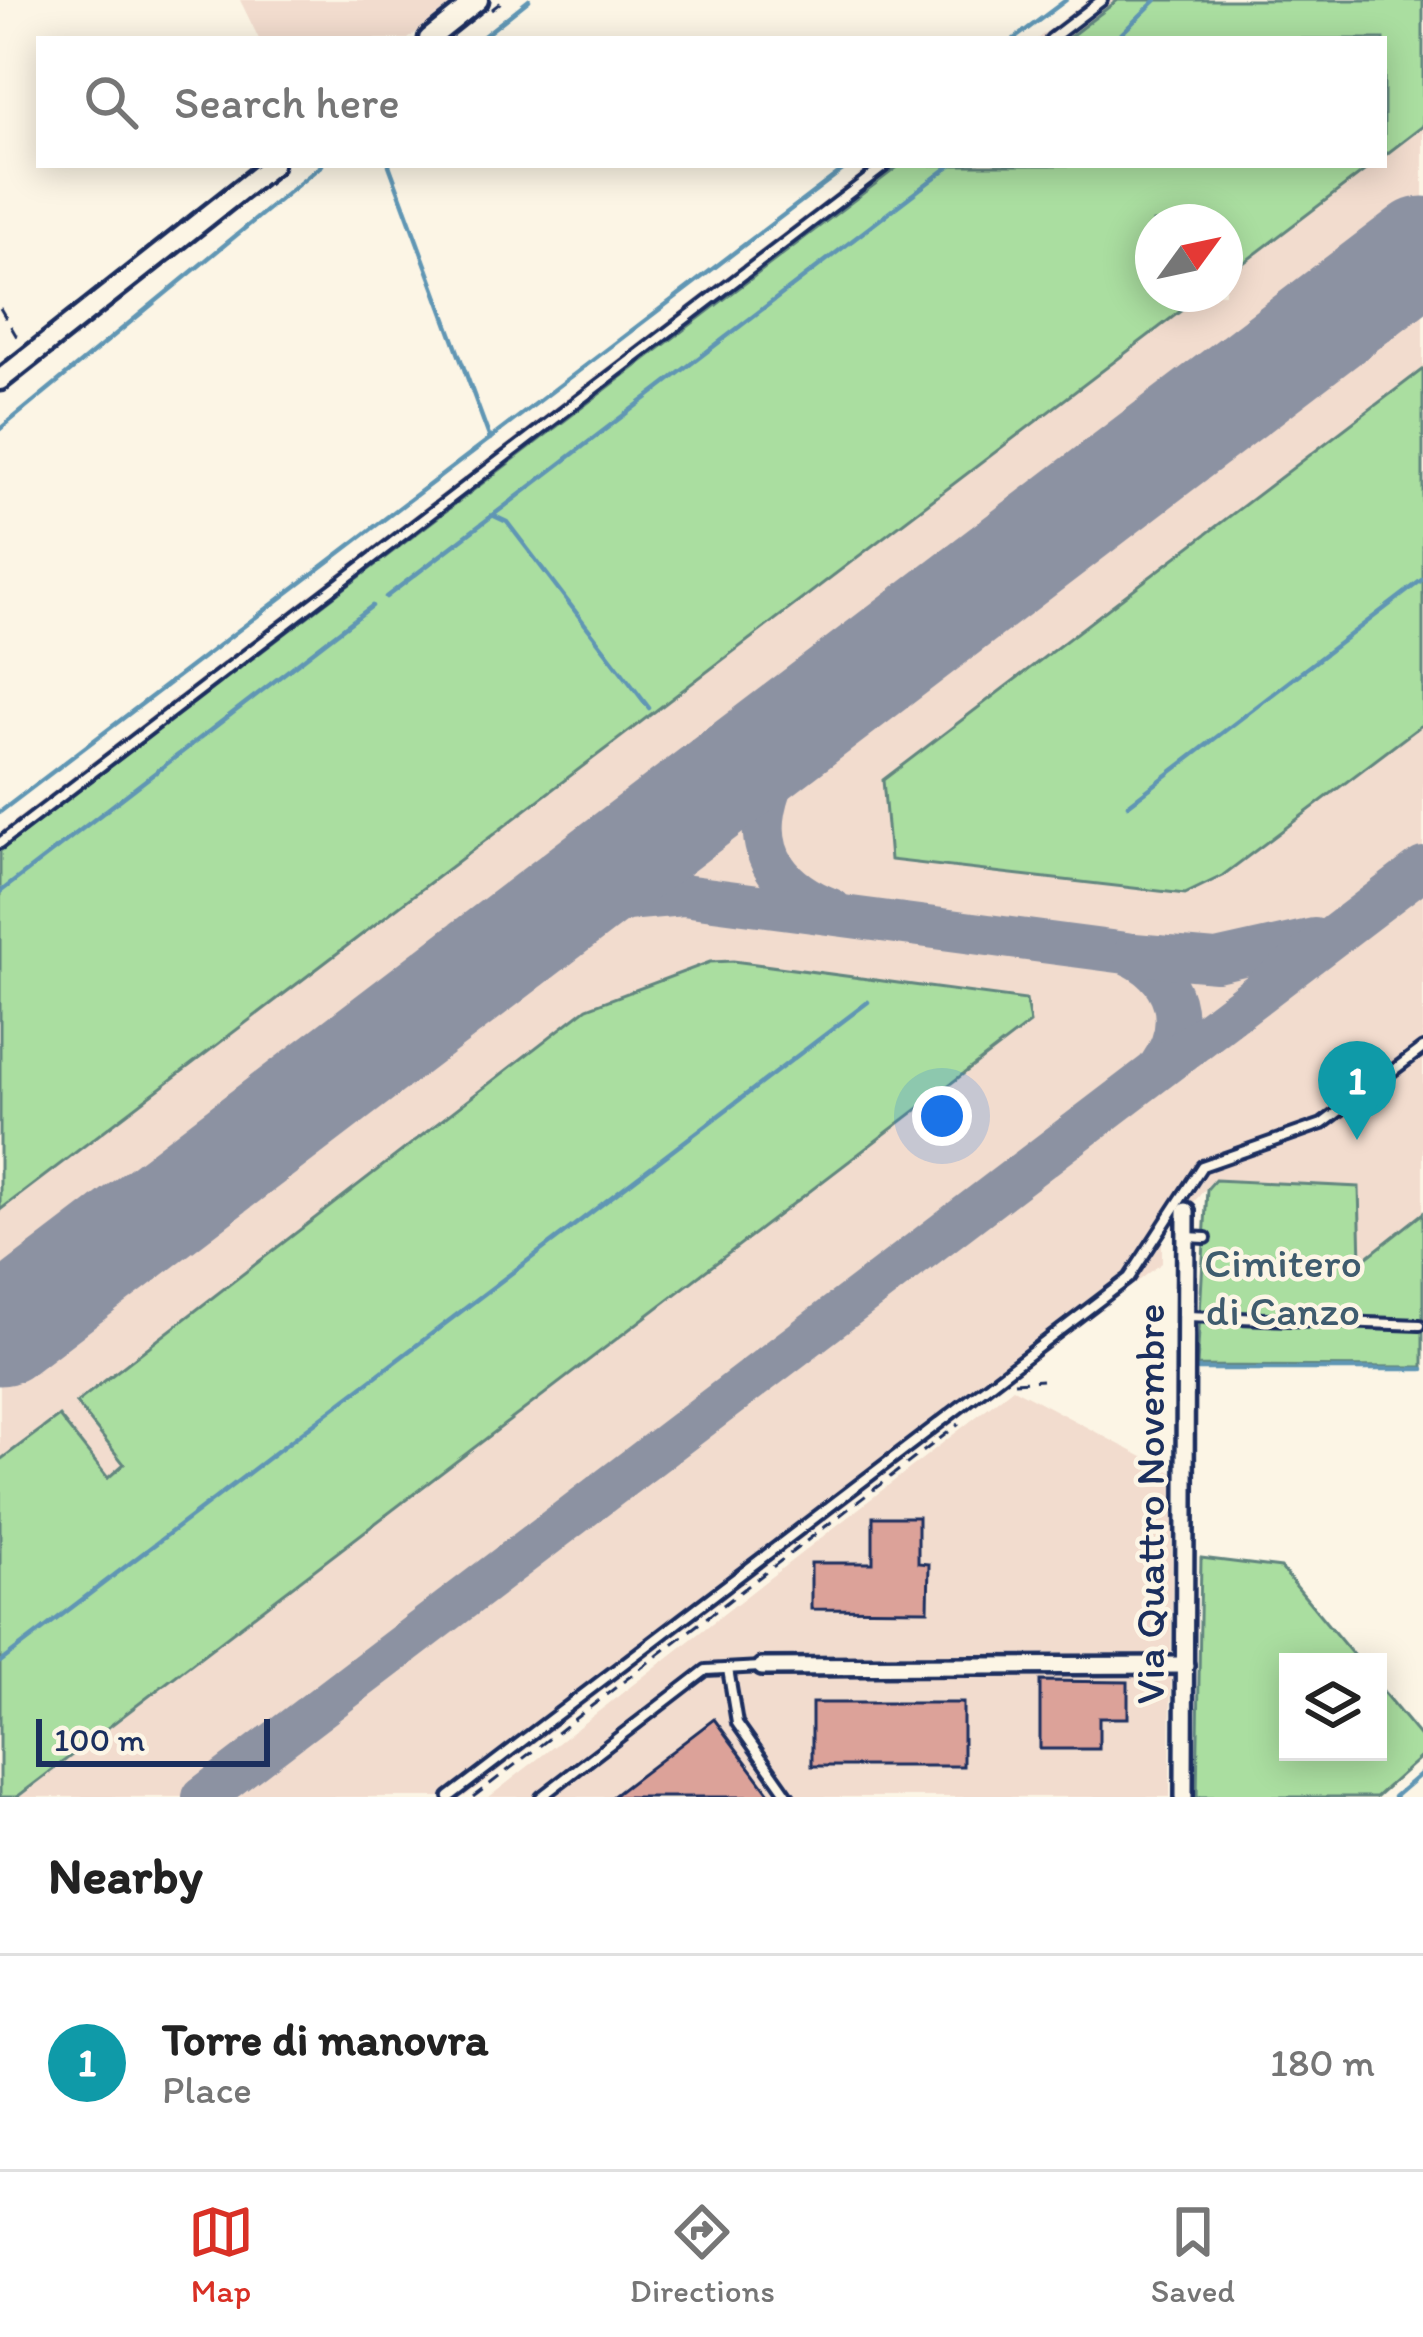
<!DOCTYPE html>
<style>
:root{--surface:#fff;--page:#f2f2f2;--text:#222;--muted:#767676;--line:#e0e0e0;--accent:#d93025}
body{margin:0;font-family:Itim,sans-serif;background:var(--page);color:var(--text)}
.controls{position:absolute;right:36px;bottom:36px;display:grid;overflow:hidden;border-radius:0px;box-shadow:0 6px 30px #0003}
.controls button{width:108px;height:108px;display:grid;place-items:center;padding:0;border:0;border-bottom:3px solid var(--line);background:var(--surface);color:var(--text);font:60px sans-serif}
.compass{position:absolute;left:1135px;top:204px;width:108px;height:108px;border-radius:50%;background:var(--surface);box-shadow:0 6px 30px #0003;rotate:57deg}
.scale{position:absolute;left:36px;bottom:30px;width:234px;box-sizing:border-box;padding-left:12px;border:6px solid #1b2f5e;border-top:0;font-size:33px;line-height:42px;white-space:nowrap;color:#1b2f5e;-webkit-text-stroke:9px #fcf5e5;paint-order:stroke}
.you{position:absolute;left:942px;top:1116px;width:42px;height:42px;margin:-30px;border:9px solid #fff;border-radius:50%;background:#1a73e8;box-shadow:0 0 0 18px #1a73e833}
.badge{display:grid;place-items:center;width:78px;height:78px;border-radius:50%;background:var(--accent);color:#fff;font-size:39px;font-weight:700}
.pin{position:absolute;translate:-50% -99px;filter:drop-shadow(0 3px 6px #0008)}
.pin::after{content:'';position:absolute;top:63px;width:42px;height:36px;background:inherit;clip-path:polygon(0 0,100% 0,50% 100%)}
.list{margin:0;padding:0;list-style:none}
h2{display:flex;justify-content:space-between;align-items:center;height:156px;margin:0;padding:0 48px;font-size:51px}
h2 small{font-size:39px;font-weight:400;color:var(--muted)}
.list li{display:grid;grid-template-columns:78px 1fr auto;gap:36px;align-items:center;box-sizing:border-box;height:216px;padding:0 48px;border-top:3px solid var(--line)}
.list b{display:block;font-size:45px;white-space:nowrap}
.list p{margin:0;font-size:39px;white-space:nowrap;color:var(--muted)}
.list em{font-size:39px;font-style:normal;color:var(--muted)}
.icon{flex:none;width:66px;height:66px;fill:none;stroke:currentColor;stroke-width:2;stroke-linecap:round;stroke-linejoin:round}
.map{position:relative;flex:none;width:1423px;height:1797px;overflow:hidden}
.search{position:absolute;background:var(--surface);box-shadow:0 6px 30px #0003;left:36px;right:36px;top:36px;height:132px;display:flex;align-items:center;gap:30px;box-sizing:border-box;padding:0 42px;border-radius:0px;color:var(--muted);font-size:45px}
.sheet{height:372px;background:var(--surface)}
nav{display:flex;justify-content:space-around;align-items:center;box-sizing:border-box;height:168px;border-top:3px solid var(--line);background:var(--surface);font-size:33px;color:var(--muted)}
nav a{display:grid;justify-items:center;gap:6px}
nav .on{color:var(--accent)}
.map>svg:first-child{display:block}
</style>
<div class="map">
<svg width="1423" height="1797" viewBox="0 0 1423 1797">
<rect width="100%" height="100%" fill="#fcf5e5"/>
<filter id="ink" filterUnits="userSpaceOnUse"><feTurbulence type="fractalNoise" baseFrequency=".00833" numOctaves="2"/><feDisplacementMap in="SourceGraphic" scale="24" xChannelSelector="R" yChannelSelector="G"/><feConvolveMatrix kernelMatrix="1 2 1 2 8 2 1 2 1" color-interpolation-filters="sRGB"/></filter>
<g filter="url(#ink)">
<g fill="#f2dcce" fill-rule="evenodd">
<path d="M240,0h217l-49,39h-149z"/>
<path d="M1088,0h335v1213l-63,51v-76l-146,-9 -52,59v25l-698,534h-464v-965l872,-667h512v-126h-347zM1153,222h72v72h-72z"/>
<path d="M1013,1388l160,85 -3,324h-681z"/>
</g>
<g fill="#aadea0" stroke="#62867f" stroke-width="3">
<path d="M1118,0h305v126l-39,30v-117h-317z"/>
<path d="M900,165h472l-147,112v-55h-72v72h50l-1203,916v-359z"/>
<path d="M1423,369v355l-201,152 -37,18 -295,-34 -7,-80z"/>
<path d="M733,961l293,39 4,23 -1013,774h-17v-337l59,-44 49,62 16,-14 -48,-61 511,-395 123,-46z"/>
<path d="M1215,1180l144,7 2,75 62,-49v154l-226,-1 10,-177z"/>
<path d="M1201,1558l80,10 78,94h-71v90h90v-66l45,54v15l-47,42h-179z"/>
</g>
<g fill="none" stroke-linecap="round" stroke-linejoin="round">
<g stroke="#6096b4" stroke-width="4.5">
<path d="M480,39l49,-39"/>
<path d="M1014,39l52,-39"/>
<path d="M1116,39l40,-39"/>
<path d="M389,165l101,274"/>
<path d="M0,429l322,-264"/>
<path d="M492,515l15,7 142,186"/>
<path d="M386,597l565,-432"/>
<path d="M1128,805l295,-226"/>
<path d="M0,812l849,-647"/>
<path d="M0,892l372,-286"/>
<path d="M1192,1369h231"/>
<path d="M0,1662l868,-660"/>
<path d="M1394,1797l29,-25"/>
</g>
<g stroke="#8c92a2" stroke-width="42">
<path d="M818,710c-53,66 -95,157 13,199"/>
<path d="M514,942l112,-42 57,-5 443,58c51,21 64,70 33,114"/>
<path d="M1134,954l82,7 98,-22"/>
<path d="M203,1797l1220,-929"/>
</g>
<path stroke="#8c92a2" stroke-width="105" d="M0,1333l1423,-1084"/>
</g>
<g fill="#dca299" stroke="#1b2f5e" stroke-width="3">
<path d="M873,1517h45v46l11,1 -1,46 -117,-1v-46h62z"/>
<path d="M1040,1681l88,1v36h-29v31h-59z"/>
<rect x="812" y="1703" width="151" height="63"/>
<path d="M714,1719l58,78h-160z"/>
</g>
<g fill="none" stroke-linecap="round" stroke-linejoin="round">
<g stroke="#1b2f5e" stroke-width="16">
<g id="service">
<path d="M1051,39l51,-39"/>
<path d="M0,843l886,-678"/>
<path d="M1187,1237l19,1"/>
<path d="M1187,1316l233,9"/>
<path d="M728,1669l9,54 52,74"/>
<path d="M449,1797l680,-519 73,-112 120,-42 101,-76"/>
<path d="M541,1797l165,-127 55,-3"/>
</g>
</g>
<g stroke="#1b2f5e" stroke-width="24">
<g id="minor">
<path d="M762,1667l423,-2"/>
<path d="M1184,1797l2,-586"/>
</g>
</g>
<g stroke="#1b2f5e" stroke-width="27">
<g id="tertiary">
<path d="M429,39l49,-39"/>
<path d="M0,380l272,-215"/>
</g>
</g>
<g stroke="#1b2f5e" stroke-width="3" stroke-dasharray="12 9" stroke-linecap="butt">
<path d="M491,10l13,-10"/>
<path d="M0,308l20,34"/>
<path d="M1014,1382l28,-2"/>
<path d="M473,1797l486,-373"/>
</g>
<use href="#service" stroke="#fcf5e5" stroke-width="8"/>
<use href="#minor" stroke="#fcf5e5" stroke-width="15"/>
<use href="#tertiary" stroke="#fcf5e5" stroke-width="18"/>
</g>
</g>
<g text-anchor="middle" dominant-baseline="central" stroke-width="9" stroke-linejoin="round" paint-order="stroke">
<g font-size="42" fill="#3f5b6e" stroke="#fcf5e5">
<text x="1283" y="1262">Cimitero<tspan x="1283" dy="48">di Canzo</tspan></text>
</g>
<g font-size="42" fill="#1b2f5e" stroke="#fcf5e5">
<text transform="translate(1149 1504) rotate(-90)">Via Quattro Novembre</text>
</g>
</g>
</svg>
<div class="controls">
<button><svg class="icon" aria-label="layers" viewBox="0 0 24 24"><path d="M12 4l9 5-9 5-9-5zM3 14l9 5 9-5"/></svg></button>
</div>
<svg class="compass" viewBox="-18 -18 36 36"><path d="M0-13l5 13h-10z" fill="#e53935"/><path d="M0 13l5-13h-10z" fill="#767676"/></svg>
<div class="scale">100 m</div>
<div class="you"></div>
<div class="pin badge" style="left:1357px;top:1140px;background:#0f9aa8">1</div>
<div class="search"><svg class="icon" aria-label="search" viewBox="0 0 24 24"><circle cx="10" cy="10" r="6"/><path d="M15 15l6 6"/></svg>Search here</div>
</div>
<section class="sheet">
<h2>Nearby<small></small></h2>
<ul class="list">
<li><span class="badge" style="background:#0f9aa8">1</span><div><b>Torre di manovra</b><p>Place</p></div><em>180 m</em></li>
</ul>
</section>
<nav>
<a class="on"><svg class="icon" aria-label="map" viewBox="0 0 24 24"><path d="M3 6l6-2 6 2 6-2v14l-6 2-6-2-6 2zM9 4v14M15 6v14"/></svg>Map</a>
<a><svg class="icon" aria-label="directions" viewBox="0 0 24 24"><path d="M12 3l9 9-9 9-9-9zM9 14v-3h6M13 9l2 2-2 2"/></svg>Directions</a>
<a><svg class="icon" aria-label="saved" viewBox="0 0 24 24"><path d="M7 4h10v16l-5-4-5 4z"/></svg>Saved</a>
</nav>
